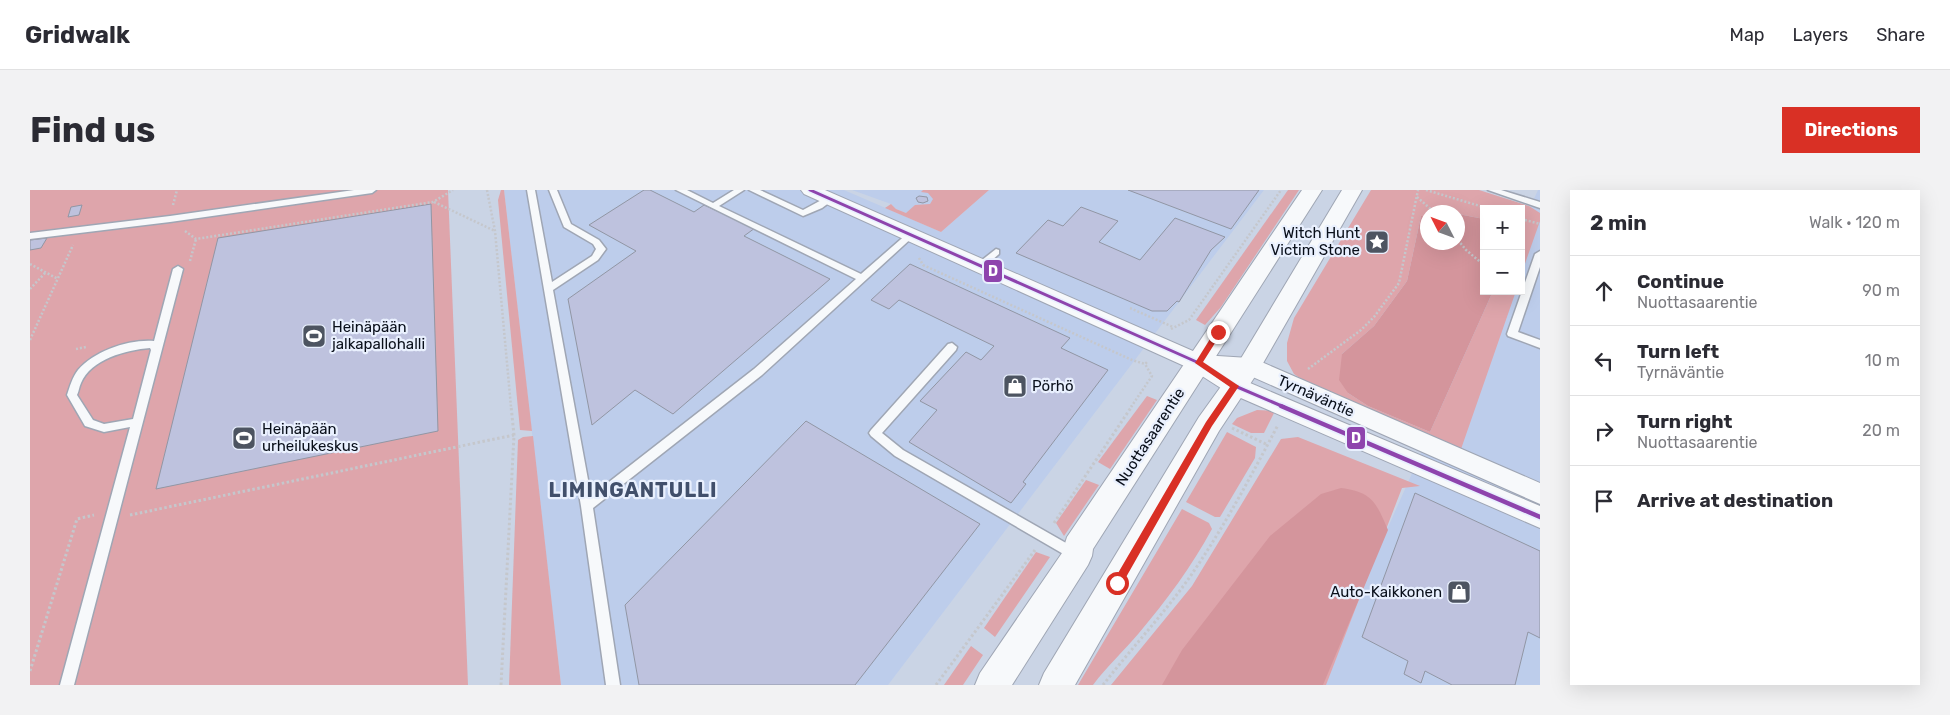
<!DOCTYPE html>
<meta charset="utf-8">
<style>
:root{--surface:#fff;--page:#f2f2f3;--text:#2b2b33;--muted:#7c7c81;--line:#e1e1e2;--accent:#d93025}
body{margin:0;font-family:Rubik,sans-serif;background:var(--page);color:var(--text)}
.controls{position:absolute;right:15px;top:15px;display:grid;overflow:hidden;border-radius:0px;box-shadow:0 5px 20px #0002}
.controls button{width:45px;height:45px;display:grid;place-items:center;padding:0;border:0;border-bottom:1px solid var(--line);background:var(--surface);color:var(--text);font:25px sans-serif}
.compass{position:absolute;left:1390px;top:15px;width:45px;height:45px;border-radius:50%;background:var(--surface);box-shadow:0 5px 20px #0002;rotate:312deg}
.stop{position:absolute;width:15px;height:15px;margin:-11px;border:4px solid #d93025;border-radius:50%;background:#fff}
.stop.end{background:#d93025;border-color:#fff;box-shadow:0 1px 5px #0008}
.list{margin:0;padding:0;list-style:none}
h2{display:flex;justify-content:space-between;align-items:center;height:65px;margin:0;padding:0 20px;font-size:21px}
h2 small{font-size:16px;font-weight:400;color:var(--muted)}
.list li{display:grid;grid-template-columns:32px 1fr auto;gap:15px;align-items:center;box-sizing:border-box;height:70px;padding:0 20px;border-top:1px solid var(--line)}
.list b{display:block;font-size:19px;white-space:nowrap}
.list p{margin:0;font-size:16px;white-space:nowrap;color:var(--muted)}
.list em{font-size:16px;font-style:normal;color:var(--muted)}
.icon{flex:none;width:28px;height:28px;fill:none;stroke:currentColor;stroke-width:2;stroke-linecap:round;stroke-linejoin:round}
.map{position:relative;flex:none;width:1510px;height:495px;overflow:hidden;border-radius:0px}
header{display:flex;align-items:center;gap:30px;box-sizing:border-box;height:70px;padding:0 25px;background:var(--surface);border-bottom:1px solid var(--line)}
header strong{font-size:24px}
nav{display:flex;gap:28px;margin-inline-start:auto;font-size:18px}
.intro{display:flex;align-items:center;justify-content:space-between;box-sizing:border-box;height:120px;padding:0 30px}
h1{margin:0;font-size:35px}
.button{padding:12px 22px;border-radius:0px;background:var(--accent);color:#fff;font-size:18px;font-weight:700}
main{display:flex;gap:30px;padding:0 30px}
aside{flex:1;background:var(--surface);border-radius:0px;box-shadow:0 5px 20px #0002}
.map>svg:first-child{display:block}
</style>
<header>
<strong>Gridwalk</strong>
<nav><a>Map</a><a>Layers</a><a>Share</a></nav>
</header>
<div class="intro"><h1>Find us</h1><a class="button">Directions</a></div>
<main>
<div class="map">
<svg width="1510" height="495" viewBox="0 0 1510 495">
<rect width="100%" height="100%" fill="#cad4e5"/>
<g fill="#bdcdeb">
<path d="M474,0h340l97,42 48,-42h275l-376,495h-327z"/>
<path d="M822,0h131l-42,38 -45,-19 -5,-5z"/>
<path d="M1508,0h2v495h-222l175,-394h28v-64z"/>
</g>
<g fill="#dea5ab">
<path d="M0,0h418l20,495h-438z"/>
<path d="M471,0h3l28,241 -12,-1 -22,-230z"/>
<path d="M893,0h66l-48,42 -56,-24 6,-4 5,5 10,4 9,-8 15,-1 3,-5 -5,-6 -7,-1z"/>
<path d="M1258,0h11l-78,117 -16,18 -9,-5z"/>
<path d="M1341,0h108l50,16 11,7v8l-19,54v-66h-37v10l-26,-5v-2h-30l-1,4h-6l-14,65 -33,45 -32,28 6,39 20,13 62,26 63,-141h23l-56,161 -153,-69 -13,-9 -7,-13v-18l7,-25z"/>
<path d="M1117,206l10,4 -47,69 -12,-7z"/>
<path d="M1227,220l18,1 -11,22h-13l-19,-9 5,-6z"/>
<path d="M1197,242l29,15 -1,11 -35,59h-5l-29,-15z"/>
<path d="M503,246l28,249h-52l9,-245 5,-3z"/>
<path d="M1268,247l122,49 -18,2 -76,197h-215l81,-99 89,-147z"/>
<path d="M1056,290l13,5 -35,51 -8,-13z"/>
<path d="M1152,319l27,14 3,6c-20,37 -46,72 -73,104 -15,18 -32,33 -46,52h-15z"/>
<path d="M1006,362l14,5 -55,80 -11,-9z"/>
<path d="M941,456l12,9 -20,30h-19z"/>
</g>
<g fill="#d4959c">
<path d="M1428,24l26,5v72h9l-63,141 -62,-26 -20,-13 -9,-13 3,-26 32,-28 33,-45 14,-65h6l1,26h30z"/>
<path d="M1311,298c31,4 35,14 47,42l-65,155h-161l20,-35 88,-114 51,-42z"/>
</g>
<g fill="#bec2de" stroke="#9196a4">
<path d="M614,0h6l44,22 10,-7 51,23 -11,8 86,43 -157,135 -38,-24 -43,35 -24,-126 68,-48 -47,-26z"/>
<path d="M1098,0h131l-28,39z"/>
<path d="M889,6l8,1 1,4 -5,2 -5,-1 -2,-4z"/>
<path d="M401,14l7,227 -282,58 62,-251z"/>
<path d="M52,15l-3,10 -11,2 3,-10z"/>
<path d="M1051,17l37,14 -19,21 41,18 35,-42 50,19 -14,13 -32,52 -2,-1 -10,10h-15l-136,-58 32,-33 15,6z"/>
<path d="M17,48l-6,10 -11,2v-10z"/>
<path d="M880,74l160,74 -9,10 47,22 -85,112 3,2 -15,19 -102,-61 28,-32 -17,-9 46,-49 15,8 13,-14 -95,-46 -10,9 -18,-9z"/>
<path d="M776,231l174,103 -125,161h-216l-14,-80z"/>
<path d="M1385,303l125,58v87l-12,-6 -13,53h-63l-27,-14 -4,12 -17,-9 4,-13 -46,-24z"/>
</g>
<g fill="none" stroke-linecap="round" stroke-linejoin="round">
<g stroke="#9fa6b4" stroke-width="3">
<g id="lane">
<path d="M324,0h22l-4,3 -202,29 -140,17v-6l140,-17z"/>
<path d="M497,0h8l17,92 40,-26 4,-7 -3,-5 -29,-17 -15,-37h8l14,34 28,16 7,9 -8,11 -45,30 38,206 163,-127 102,-90 -180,-89h11l26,13 21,-13h10l-25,16 142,68 47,-41 3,-1 4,3 -153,140 -169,133 27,177h-14l-25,-179z"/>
<path d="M719,0h11l43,20 24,-13 3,-1 4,3 -12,9 -19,8z"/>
<path d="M1458,0h13l39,12v6z"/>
<path d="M966,59l3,1v4l-16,14h-6v-4z"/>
<path d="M1510,61v16l-22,65 22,8v8l-32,-12 -1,-2 28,-80z"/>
<path d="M148,76l5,3 -109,416h-14l70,-258 -26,5 -19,-6 -18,-31c3,-9 5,-17 11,-25 16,-19 51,-31 76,-29l19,-72zM120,158l1,2 -18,69 -29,5 -11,-4 -16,-25c2,-4 2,-8 4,-12 10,-24 45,-33 69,-35z"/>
<path d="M922,153l5,4 -1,3 -74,83 21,17 177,101 2,4 -2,4 -4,1 -4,-1 -177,-103 -24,-20 -2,-3 2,-3 77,-86z"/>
</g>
</g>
<g stroke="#9fa6b4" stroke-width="2">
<path id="street" d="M771,0h24l377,165 47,3 8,2 283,123v21l-294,-130 -15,-1 12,7 297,126v22l-313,-136 -36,-23 -387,-175z"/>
</g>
<g stroke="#9fa6b4" stroke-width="2">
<g id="secondary">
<path d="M1272,0h20l-229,359 -1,7 -4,9 -76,120h-37l5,-12 82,-120 5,-16z"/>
<path d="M1312,0h20l-104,182 -39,59 -144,254h-36l5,-12 155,-256 41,-57z"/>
</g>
</g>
<g stroke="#c5c7cc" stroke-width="2.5" stroke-dasharray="2 2" stroke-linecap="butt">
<path d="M457,0l8,41 16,176"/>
<path d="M1396,0l64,19"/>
<path d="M1387,7l17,15"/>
<path d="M404,12l61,29"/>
<path d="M143,15l4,-15"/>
<path d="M1491,29l19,5"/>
<path d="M155,41l11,8 237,-37 20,-12"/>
<path d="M1428,50l8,10 18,15"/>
<path d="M889,68l4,7 209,95 13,4"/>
<path d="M160,71l6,-22"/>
<path d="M0,74l28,15"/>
<path d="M0,99l16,-17"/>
<path d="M1100,118l43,19"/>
<path d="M1141,139l18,-9 92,-130"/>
<path d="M0,150l43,-95"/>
<path d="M46,159l10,-2"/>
<path d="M1278,179l53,-39 13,-13 25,-34 19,-93"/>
<path d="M1101,217l21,-31 -7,-12 2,-2"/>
</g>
<g stroke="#c5c7cc" stroke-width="3" stroke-dasharray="2.5 2.5" stroke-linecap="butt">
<path d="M1202,238l36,17"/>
<path d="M100,325l384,-80"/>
<path d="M1024,333l78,-117"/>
<path d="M0,481l47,-152 17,-4"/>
<path d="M471,495l13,-250 -3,-29"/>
<path d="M906,495l99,-135"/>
<path d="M1073,495c27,-35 58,-68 84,-104 35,-50 63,-103 91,-156"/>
</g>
<use href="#lane" fill="#f7f9fb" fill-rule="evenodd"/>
<use href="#street" fill="#f7f9fb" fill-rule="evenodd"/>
<use href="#secondary" fill="#f7f9fb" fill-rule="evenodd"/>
<g stroke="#e9f0fe" stroke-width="6">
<path id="bus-1-far1" d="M780,0l389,173 36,23 49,21"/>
</g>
<g stroke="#e9f0fe" stroke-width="8">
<path id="bus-1" d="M1251,216l259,111"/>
</g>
<use href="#bus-1-far1" stroke="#8e44ad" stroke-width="3"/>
<use href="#bus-1" stroke="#8e44ad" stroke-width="4.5"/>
</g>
<path fill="#d93025" d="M1185,141l7,1 -19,30 36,24 -27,40 -91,160h-7v-6l92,-158 24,-35 -35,-24z"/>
<defs>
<g id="sight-square" transform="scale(1.25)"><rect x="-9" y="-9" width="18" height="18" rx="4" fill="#4d5461" stroke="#e9f0fe"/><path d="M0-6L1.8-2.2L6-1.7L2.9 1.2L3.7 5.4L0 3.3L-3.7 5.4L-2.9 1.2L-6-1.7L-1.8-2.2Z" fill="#fff"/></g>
<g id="stadium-square" transform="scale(1.25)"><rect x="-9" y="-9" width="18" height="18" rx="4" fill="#4d5461" stroke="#e9f0fe"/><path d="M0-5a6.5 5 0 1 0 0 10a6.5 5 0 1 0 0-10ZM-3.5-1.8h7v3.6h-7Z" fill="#fff"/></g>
<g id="shop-square" transform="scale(1.25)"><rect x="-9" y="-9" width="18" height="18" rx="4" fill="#4d5461" stroke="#e9f0fe"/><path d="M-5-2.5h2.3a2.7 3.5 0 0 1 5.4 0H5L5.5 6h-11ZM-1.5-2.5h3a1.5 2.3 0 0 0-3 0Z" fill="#fff"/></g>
</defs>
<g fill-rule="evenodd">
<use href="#sight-square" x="1347" y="52"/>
<use href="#stadium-square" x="284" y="146"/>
<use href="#shop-square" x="985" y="196"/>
<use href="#stadium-square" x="214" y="248"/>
<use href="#shop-square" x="1429" y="402"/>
</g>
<g text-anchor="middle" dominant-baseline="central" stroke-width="4.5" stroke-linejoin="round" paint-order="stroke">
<g font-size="15" fill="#090f1a" stroke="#e9f0fe" text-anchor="start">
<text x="1330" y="43" text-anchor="end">Witch Hunt<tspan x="1330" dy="17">Victim Stone</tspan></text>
<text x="302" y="137">Heinäpään<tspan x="302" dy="17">jalkapallohalli</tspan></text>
<text x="1002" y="196">Pörhö</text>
<text x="232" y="239">Heinäpään<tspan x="232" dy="17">urheilukeskus</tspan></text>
<text x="1412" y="402" text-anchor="end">Auto-Kaikkonen</text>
</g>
<g font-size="15" fill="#090f1a" stroke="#e9f0fe">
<text transform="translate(1286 206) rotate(24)">Tyrnäväntie</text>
<text transform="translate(1120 247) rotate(-57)">Nuottasaarentie</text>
</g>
<g font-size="20" font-weight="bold" letter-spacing="1" fill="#414f6b" stroke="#e9f0fe">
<text x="603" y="300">LIMINGANTULLI</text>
</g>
</g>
<g stroke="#e9f0fe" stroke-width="2">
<rect x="953" y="69" width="20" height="24" rx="5" fill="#8e44ad"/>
<rect x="1316" y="236" width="20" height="24" rx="5" fill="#8e44ad"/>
</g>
<g font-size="14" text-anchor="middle" font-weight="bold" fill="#fff">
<text x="963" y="86">D</text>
<text x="1326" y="253">D</text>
</g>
</svg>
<div class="controls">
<button>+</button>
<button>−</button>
</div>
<svg class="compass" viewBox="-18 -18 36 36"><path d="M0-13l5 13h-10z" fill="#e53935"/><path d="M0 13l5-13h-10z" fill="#7c7c81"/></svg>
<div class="stop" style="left:1087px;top:393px"></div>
<div class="stop end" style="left:1188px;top:142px"></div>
</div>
<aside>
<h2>2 min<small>Walk · 120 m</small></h2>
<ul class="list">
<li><svg class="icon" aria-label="ahead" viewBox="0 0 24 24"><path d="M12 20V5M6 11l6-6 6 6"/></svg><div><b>Continue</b><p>Nuottasaarentie</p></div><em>90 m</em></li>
<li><svg class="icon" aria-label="left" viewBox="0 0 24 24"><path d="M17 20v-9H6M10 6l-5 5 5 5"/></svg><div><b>Turn left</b><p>Tyrnäväntie</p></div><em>10 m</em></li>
<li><svg class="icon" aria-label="right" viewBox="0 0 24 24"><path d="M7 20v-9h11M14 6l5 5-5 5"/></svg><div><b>Turn right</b><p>Nuottasaarentie</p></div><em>20 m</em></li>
<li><svg class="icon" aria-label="arrive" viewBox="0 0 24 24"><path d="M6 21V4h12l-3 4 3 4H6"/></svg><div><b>Arrive at destination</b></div></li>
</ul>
</aside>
</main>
